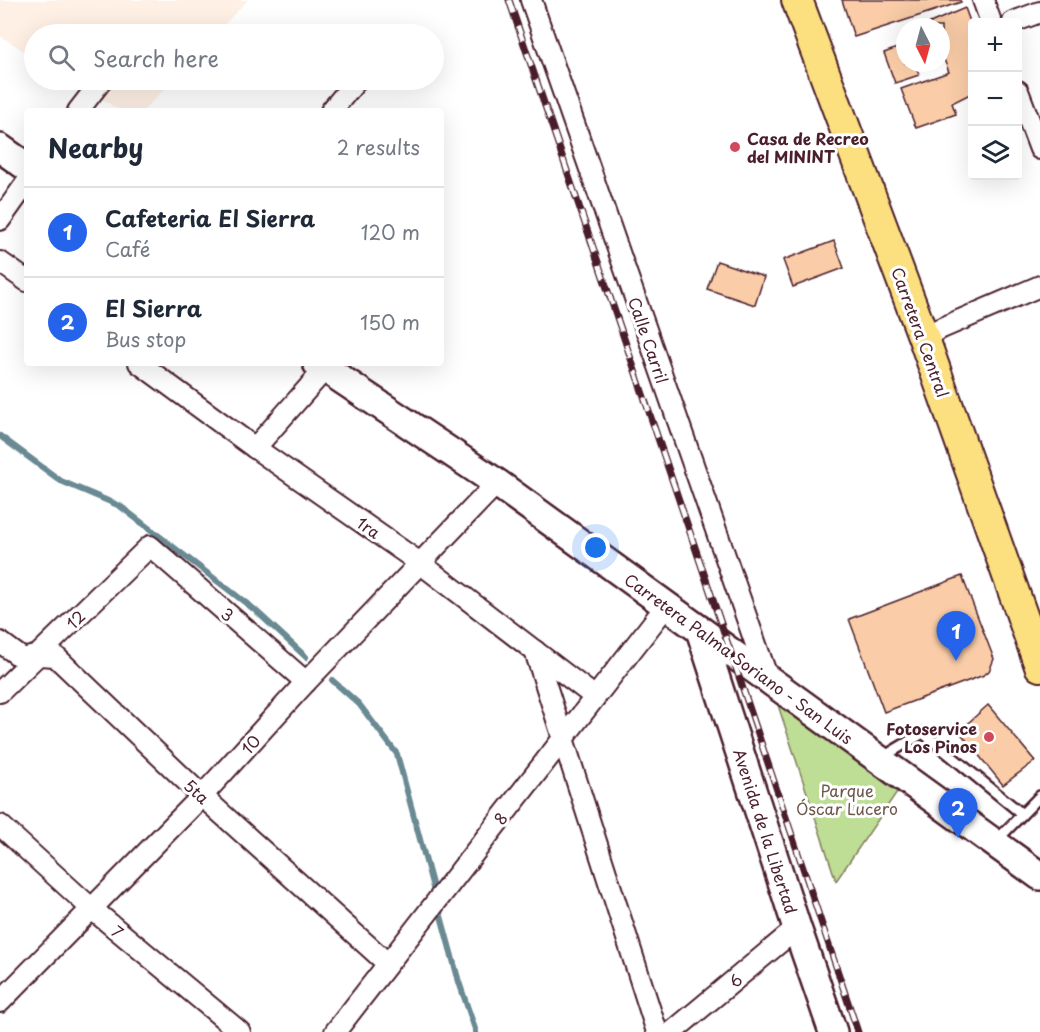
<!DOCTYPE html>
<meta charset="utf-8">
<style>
:root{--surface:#fff;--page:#f6f6f7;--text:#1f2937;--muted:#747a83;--line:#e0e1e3;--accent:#2563eb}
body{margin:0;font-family:"Playpen Sans",sans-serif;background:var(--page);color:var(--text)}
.controls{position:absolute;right:18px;top:18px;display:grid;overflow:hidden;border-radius:6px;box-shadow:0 6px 24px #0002}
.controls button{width:54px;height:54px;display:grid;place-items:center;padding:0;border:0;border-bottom:2px solid var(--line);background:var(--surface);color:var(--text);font:30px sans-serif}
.compass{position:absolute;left:896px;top:18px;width:54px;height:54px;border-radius:50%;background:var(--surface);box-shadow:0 6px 24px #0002;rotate:174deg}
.you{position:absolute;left:596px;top:548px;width:21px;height:21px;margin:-15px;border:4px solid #fff;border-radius:50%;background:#1a73e8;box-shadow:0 0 0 9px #1a73e833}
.badge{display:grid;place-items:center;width:39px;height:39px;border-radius:50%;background:var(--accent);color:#fff;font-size:20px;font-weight:700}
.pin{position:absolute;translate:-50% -50px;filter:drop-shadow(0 2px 3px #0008)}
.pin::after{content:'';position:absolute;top:32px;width:21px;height:18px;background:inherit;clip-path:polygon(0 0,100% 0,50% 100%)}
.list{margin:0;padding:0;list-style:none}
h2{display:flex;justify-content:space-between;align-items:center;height:78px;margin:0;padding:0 24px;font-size:26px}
h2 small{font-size:20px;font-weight:400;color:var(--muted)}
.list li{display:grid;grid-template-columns:39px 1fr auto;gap:18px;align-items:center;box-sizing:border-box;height:90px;padding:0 24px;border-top:2px solid var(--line)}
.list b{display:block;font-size:22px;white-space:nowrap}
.list p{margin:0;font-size:20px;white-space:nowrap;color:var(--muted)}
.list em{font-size:20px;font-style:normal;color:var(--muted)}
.icon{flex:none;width:33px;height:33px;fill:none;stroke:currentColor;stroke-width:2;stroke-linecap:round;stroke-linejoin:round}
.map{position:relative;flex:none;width:1040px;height:1032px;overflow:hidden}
.search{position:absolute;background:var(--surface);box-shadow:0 6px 24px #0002;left:24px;top:24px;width:420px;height:66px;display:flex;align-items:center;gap:15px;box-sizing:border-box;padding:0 21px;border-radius:33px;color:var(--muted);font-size:22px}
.panel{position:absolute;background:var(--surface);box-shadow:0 6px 24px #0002;left:24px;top:108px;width:420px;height:258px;border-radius:6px}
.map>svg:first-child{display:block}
</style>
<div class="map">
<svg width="1040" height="1032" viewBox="0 0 1040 1032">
<rect width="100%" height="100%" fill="#fff"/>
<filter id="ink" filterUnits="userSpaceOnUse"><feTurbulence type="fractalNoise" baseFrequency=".0167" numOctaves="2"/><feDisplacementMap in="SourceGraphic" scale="12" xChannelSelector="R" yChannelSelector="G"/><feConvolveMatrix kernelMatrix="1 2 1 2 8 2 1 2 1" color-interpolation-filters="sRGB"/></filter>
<g filter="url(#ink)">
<g fill="#fef0e5">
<path d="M0,0h248l-33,34h-181v23l-34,-21z"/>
<path d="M71,80h102l-30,31h-22z"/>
</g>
<path fill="#bedd95" stroke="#847e60" stroke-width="1.5" d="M776,699l121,93 -61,89z"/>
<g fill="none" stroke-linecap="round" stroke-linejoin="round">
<g stroke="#698993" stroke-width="6">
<path d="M0,436l61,45 59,25 135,104 51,47"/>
<path d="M332,680l27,24 38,50 38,141"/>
<path d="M438,905l21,77 17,50"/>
</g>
</g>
<g fill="#facda8" stroke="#4a1f2b" stroke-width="1.5">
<path d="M842,0h118l1,2 -107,35z"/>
<path d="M965,8l7,19v66l-20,10 4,11 -40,14 -15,-39 48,-17 -8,-20v-25h-9l-2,-4z"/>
<path d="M905,45v18h10l4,12 -24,8 -11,-30z"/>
<path d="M834,241l10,27 -51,19 -10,-27z"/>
<path d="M717,261l47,16 -9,28 -48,-16z"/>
<path d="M962,576l32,83 -5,12 -5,4 -100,37 -35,-93z"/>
<path d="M988,705l47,56 -32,24 -44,-54z"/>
</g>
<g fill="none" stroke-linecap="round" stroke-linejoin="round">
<g stroke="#4a1f2b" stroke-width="14">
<g id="lane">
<path d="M883,757l40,-24 99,81"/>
<path d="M996,841l44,-45"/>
</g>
</g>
<g stroke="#4a1f2b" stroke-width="24">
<g id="street">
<path d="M531,0l237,679"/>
<path d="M983,0l8,22"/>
<path d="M1013,22l27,-10"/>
<path d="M1018,91l22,58"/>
<path d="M78,111l24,-31"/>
<path d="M331,111l26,-31"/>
<path d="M0,220l27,-38"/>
<path d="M0,262l27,19"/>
<path d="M923,336l117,-50"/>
<path d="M139,363l116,85 165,115 175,134"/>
<path d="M255,448l70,-79"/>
<path d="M0,642l23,17 16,-4 16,1 147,140 185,167"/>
<path d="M535,651l122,381"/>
<path d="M0,692l150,-146 156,136"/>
<path d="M0,825l92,84 148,123"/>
<path d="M0,1002l202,-206 104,-114 191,-199"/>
<path d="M335,1032l331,-426"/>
<path d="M672,1032l125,-104"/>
</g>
</g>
<g stroke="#4a1f2b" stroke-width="32">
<g id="secondary">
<path d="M0,148l27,19"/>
<path d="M317,363l180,120 543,393"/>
<path d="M700,630l97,298 36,104"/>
</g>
</g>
<g stroke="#4a1f2b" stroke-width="34">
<path id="primary" d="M797,0l126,336 117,330"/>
</g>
<use href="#lane" stroke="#fff" stroke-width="9"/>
<use href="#street" stroke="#fff" stroke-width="20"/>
<use href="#secondary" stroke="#fff" stroke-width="27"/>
<use href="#primary" stroke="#fce080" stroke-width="30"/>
<g stroke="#4a1f2b" stroke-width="7">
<path id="rail" d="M509,0l222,653 127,379"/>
</g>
<use href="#rail" stroke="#fff" stroke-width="4.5" stroke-dasharray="14" stroke-linecap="butt"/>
</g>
</g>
<g fill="#d1495b" stroke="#fff" stroke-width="2">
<circle cx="735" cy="147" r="6"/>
<circle cx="989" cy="737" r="6"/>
</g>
<g text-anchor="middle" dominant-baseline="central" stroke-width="6" stroke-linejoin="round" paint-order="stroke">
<g font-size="16" font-weight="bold" fill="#4a1f2b" stroke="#fff" text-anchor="start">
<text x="747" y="138">Casa de Recreo<tspan x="747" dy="18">del MININT</tspan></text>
<text x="977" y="728" text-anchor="end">Fotoservice<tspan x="977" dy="18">Los Pinos</tspan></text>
</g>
<g font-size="16" fill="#4a1f2b" stroke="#fff">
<text transform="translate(921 332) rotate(70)">Carretera Central</text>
<text transform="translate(649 340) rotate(71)">Calle Carril</text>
<text transform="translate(369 527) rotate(35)">1ra</text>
<text transform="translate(228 614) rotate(41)">3</text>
<text transform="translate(75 619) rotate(-45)">12</text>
<text transform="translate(739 658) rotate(36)">Carretera Palma Soriano - San Luis</text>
<text transform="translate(250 744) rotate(-48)">10</text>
<text transform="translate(197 791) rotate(43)">5ta</text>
<text transform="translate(500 818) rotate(-52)">8</text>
<text transform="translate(766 831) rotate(72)">Avenida de la Libertad</text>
<text transform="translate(118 931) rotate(40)">7</text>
<text transform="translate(735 980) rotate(-40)">6</text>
</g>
<g font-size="16" fill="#6d584b" stroke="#fff">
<text x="847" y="790">Parque<tspan x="847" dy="18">Óscar Lucero</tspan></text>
</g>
</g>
</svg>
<div class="controls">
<button>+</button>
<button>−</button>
<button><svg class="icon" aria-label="layers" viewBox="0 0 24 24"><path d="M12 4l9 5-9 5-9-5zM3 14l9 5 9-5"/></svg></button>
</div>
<svg class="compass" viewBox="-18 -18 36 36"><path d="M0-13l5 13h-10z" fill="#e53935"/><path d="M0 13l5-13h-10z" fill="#747a83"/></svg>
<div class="you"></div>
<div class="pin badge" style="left:956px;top:661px">1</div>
<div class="pin badge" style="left:958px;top:838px">2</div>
<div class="search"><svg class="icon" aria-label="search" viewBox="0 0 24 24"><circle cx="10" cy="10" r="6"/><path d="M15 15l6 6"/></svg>Search here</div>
<section class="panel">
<h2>Nearby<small>2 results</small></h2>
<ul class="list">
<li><span class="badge">1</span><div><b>Cafeteria El Sierra</b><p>Café</p></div><em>120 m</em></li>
<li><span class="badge">2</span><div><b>El Sierra</b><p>Bus stop</p></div><em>150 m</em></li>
</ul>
</section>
</div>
